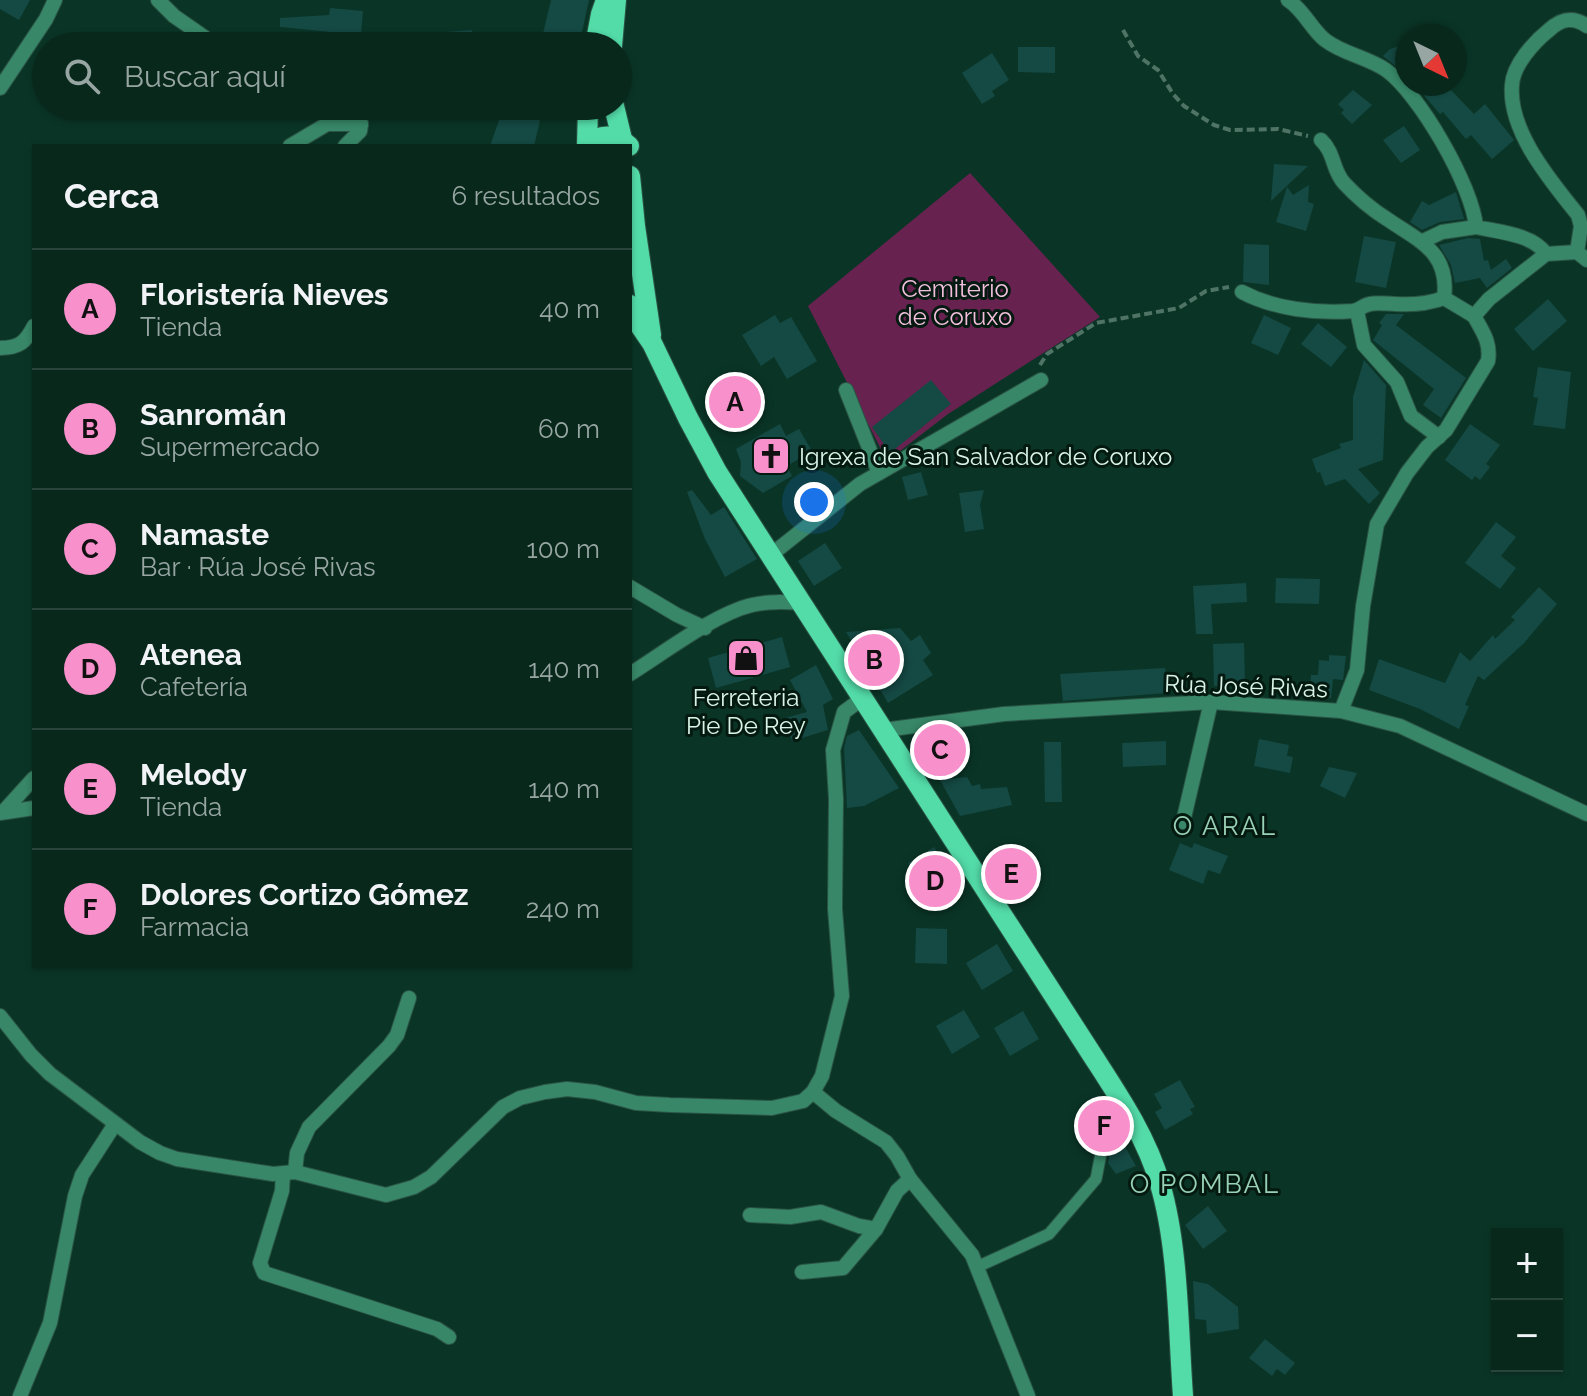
<!DOCTYPE html>
<html lang="es">
<meta charset="utf-8">
<style>
:root{--surface:#08281c;--page:#163429;--text:#f1f3f6;--muted:#98a6a3;--line:#29443b;--accent:#f890cc}
body{margin:0;font-family:Raleway,sans-serif;background:var(--page);color:var(--text)}
.controls{position:absolute;right:24px;bottom:24px;display:grid;overflow:hidden;border-radius:0px;box-shadow:0 2px 6px #0004}
.controls button{width:72px;height:72px;display:grid;place-items:center;padding:0;border:0;border-bottom:2px solid var(--line);background:var(--surface);color:var(--text);font:40px sans-serif}
.compass{position:absolute;left:1395px;top:24px;width:72px;height:72px;border-radius:50%;background:var(--surface);box-shadow:0 2px 6px #0004;rotate:137deg}
.you{position:absolute;left:814px;top:502px;width:28px;height:28px;margin:-20px;border:6px solid #fff;border-radius:50%;background:#1a73e8;box-shadow:0 0 0 12px #1a73e833}
.badge{display:grid;place-items:center;width:52px;height:52px;border-radius:50%;background:var(--accent);color:#111;font-size:26px;font-weight:700}
.pin{position:absolute;translate:-50% -50%;border:4px solid #fff;box-shadow:0 2px 8px #0006}
.list{margin:0;padding:0;list-style:none}
h2{display:flex;justify-content:space-between;align-items:center;height:104px;margin:0;padding:0 32px;font-size:34px}
h2 small{font-size:26px;font-weight:400;color:var(--muted)}
.list li{display:grid;grid-template-columns:52px 1fr auto;gap:24px;align-items:center;box-sizing:border-box;height:120px;padding:0 32px;border-top:2px solid var(--line)}
.list b{display:block;font-size:30px;white-space:nowrap}
.list p{margin:0;font-size:26px;white-space:nowrap;color:var(--muted)}
.list em{font-size:26px;font-style:normal;color:var(--muted)}
.icon{flex:none;width:44px;height:44px;fill:none;stroke:currentColor;stroke-width:2;stroke-linecap:round;stroke-linejoin:round}
.map{position:relative;flex:none;width:1587px;height:1396px;overflow:hidden}
.search{position:absolute;background:var(--surface);box-shadow:0 2px 6px #0004;left:32px;top:32px;width:600px;height:88px;display:flex;align-items:center;gap:20px;box-sizing:border-box;padding:0 28px;border-radius:44px;color:var(--muted);font-size:30px}
.panel{position:absolute;background:var(--surface);box-shadow:0 2px 6px #0004;left:32px;top:144px;width:600px;height:824px;border-radius:0px}
.map>svg:first-child{display:block}
</style>
<div class="map">
<svg width="1587" height="1396" viewBox="0 0 1587 1396">
<rect width="100%" height="100%" fill="#0a3526"/>
<path fill="#68224f" d="M970,173l130,144 -152,97 -61,47 -79,-155z"/>
<g fill="#154943">
<path d="M0,0h30l-11,20 -19,-11z"/>
<path d="M551,0h38l-10,46h-39z"/>
<path d="M330,8l33,3 -2,24 -81,-8v-9l49,-3z"/>
<path d="M472,30l1,16h-52v-12z"/>
<path d="M1407,43v32l-24,-19 7,-7z"/>
<path d="M1018,47h37v26l-37,-1z"/>
<path d="M992,53l17,27 -17,11 3,5 -13,8 -20,-31z"/>
<path d="M1414,84h31l29,30 11,-10 29,36 -22,19 -21,-24 -5,4 -23,-27 -3,2z"/>
<path d="M1353,90l19,15 -20,19 -11,-11 3,-3 -6,-6z"/>
<path d="M504,106h22l16,6 -8,34h-44z"/>
<path d="M1404,126l16,24 -19,13 -18,-23z"/>
<path d="M1274,164l34,2 -37,35z"/>
<path d="M1309,185l-1,17 6,2 -8,27 -30,-9 11,-35 6,8z"/>
<path d="M1456,192l8,27 -24,3 -18,8 -12,-8 12,-21 7,4z"/>
<path d="M1364,236l32,6 -10,46 -31,-6z"/>
<path d="M1468,238l12,1 4,22 4,-1 3,10 15,-11 6,9 -25,20 -7,-10 -25,5 -4,-18 -12,-20z"/>
<path d="M1244,244l25,1v40l-26,-3z"/>
<path d="M1548,299l19,22 -34,30 -19,-22z"/>
<path d="M1386,314h18l-8,11 70,53 -25,40 -18,-13 11,-16 -61,-49 9,-15 -3,-2z"/>
<path d="M775,315l5,8 11,-6 26,44 -30,18 -13,-22 -13,9 -19,-31z"/>
<path d="M1264,315l27,13 -13,27 -27,-12z"/>
<path d="M1318,323l29,24 -16,20 -30,-23z"/>
<path d="M1364,360l22,25 -3,75 -25,9 22,24 -11,11 -24,-25 -20,7 -5,-14 -3,1 -5,-14 29,-11 -2,-4 14,-4v-43z"/>
<path d="M1538,367l33,5 -6,57 -32,-4 5,-27 -5,-1z"/>
<path d="M931,380l20,24 -61,49 -18,-26z"/>
<path d="M780,424l6,12 13,-7 13,22 -25,15 5,10 -29,17 -23,-17 1,-14 -5,-13z"/>
<path d="M1470,424l30,21 -14,19 4,3 -10,13 -5,-4 -3,4 -27,-20z"/>
<path d="M921,472l7,23 -20,5 -6,-23z"/>
<path d="M692,490l19,25 13,-8 33,52 -32,18 -20,-38 -18,-47z"/>
<path d="M984,490l-4,15 4,24 -19,3 -6,-39z"/>
<path d="M1496,522l20,15 -15,19 15,12 -16,21 -35,-26z"/>
<path d="M825,543l17,25 -28,18 -16,-25z"/>
<path d="M1276,578l44,1 -1,25 -44,-1z"/>
<path d="M1246,583l1,19 -36,2 2,30h-17l-3,-48z"/>
<path d="M1539,587l18,17 -33,39 -40,37 -6,-4 -13,29 4,1 -10,23 -39,-20 -51,-19 10,-31 66,24 15,-31 10,9 23,-26 2,4 20,-19 -4,-3z"/>
<path d="M900,628l11,13 9,-6 11,18 -8,7 10,15 -45,28 -42,-71z"/>
<path d="M782,637l8,30 -74,21 -8,-30z"/>
<path d="M1244,643l1,42 -31,1 -1,-42z"/>
<path d="M1329,655l17,1 -3,24 -10,-1 -2,19 -22,-1 2,-22h7l1,-15 10,1z"/>
<path d="M816,665l17,34 -10,6 5,25 -36,11 -7,-23 22,-6 -17,-32z"/>
<path d="M1165,668l2,25 -104,8 -3,-27z"/>
<path d="M859,730l40,58 -35,18 -17,2 -3,-60 3,-12z"/>
<path d="M1259,739l30,6 -2,11 6,1 -3,16 -36,-7z"/>
<path d="M1166,741v24l-43,2 -1,-24z"/>
<path d="M1044,742h17l1,60h-17z"/>
<path d="M1329,767l28,6 -12,25 -25,-12z"/>
<path d="M967,777l5,9 8,-2 1,5 26,-2 5,18 -52,11 -20,-36z"/>
<path d="M1180,843l12,5 2,-5 34,13 -8,18 -12,-4 -5,14 -34,-14z"/>
<path d="M934,847l24,39 -25,16 -25,-39z"/>
<path d="M1023,859l17,26 -27,17 -16,-26z"/>
<path d="M916,928l31,1v35l-32,-1z"/>
<path d="M997,944l16,27 -31,19 -16,-27z"/>
<path d="M964,1010l16,27 -28,17 -16,-28z"/>
<path d="M1023,1011l16,28 -29,17 -16,-28z"/>
<path d="M1180,1080l15,27 -5,2 3,5 -28,16 -10,-18 7,-4 -8,-14z"/>
<path d="M1092,1116l9,13 -5,6 -3,13 -13,-5 6,-6 -7,-5z"/>
<path d="M1119,1136l17,30 -20,8 -8,-11 4,-21z"/>
<path d="M1208,1206l19,25 -24,18 -18,-24z"/>
<path d="M1193,1281l15,3 30,23 1,22 -32,5 -1,-14 -11,-1z"/>
<path d="M1265,1339l30,24 -10,12 -8,-6 -5,7 -23,-18z"/>
</g>
<g fill="none" stroke-linecap="round" stroke-linejoin="round">
<g stroke="#2b5445" stroke-width="13">
<path id="pedestrian" d="M977,1267l72,-33 47,-55 8,-41 11,-10"/>
</g>
<g stroke="#2b5445" stroke-width="16">
<g id="minor">
<path d="M158,0l16,16 43,30"/>
<path d="M1288,0c16,10 23,29 37,40 18,14 42,17 61,30 33,23 87,117 90,157 22,5 57,7 70,27"/>
<path d="M0,88l46,-69 9,-19"/>
<path d="M340,106l18,10 3,8"/>
<path d="M1321,140c14,13 11,30 23,43 13,14 27,26 43,36 32,22 63,33 57,79l30,18"/>
<path d="M290,146l37,-22h34"/>
<path d="M345,146l15,-15 1,-7"/>
<path d="M1423,241l19,-9 34,-5"/>
<path d="M1577,252l4,-26 -3,-11c-27,-34 -70,-84 -66,-130 1,-20 22,-43 37,-55 12,-11 24,-14 38,-4"/>
<path d="M1242,292c32,17 75,22 111,19 7,-1 10,-6 17,-7 7,-2 17,0 25,0 17,1 33,0 49,-6"/>
<path d="M1357,311l7,34 33,37 14,34 28,21"/>
<path d="M0,348c19,0 26,-6 34,-22"/>
<path d="M846,390l33,83"/>
<path d="M772,554l88,-70 181,-104"/>
<path d="M630,587l47,28 28,13"/>
<path d="M630,674c34,-21 84,-60 122,-69 17,-4 33,-3 51,-2"/>
<path d="M1341,711l16,-41 6,-64 14,-82 30,-51 20,-26 19,-17 42,-69c3,-18 -5,-29 -14,-45l15,-17 57,-45 31,-2 10,8"/>
<path d="M884,730l120,-16 207,-12 130,9 59,15 187,88"/>
<path d="M3,812l31,-34"/>
<path d="M0,813l34,-5"/>
<path d="M1183,822l28,-120"/>
<path d="M0,1016l31,39 19,19 90,68 20,11 17,6 96,15 22,-2 91,23 28,-8 17,-10 72,-70 17,-9 25,-6 22,-3 28,3 41,11 34,2 102,3 31,-7 10,-9 9,-16 20,-80 -7,-87 1,-110 -3,-49 11,-38 19,-14"/>
<path d="M813,1092l23,19 50,31 11,14 13,23 62,76 56,141"/>
<path d="M295,1172l2,-19 12,-26 80,-81 8,-11 12,-37"/>
<path d="M283,1174l-1,17 -22,72 4,10 173,56 12,8"/>
<path d="M750,1215l40,2 31,-5 38,14 17,3"/>
<path d="M802,1272l41,-4 33,-39 21,-38 13,-12"/>
<path d="M20,1396l30,-73 25,-127 7,-21 33,-51"/>
</g>
</g>
<g stroke="#2b5445" stroke-width="22">
<g id="primary">
<path d="M595,46l6,-32 5,-14"/>
<path d="M612,46l4,-46"/>
<path d="M614,106l8,33"/>
<path d="M587,146c13,-13 29,-12 42,0"/>
<path d="M587,146l1,-40"/>
<path d="M630,176l5,50 16,109"/>
<path d="M630,305l9,19 13,19 36,75 29,54 372,578c27,42 57,85 71,134 19,64 18,145 23,212"/>
</g>
</g>
<g stroke="#4f7466" stroke-width="4" stroke-dasharray="8 4" stroke-linecap="butt">
<path d="M1123,30l15,26 20,14 15,24 11,12 30,19 16,5 48,-1 30,7"/>
<path d="M1040,365l7,-11 49,-31 83,-15 27,-17 23,-4"/>
</g>
<use href="#pedestrian" stroke="#378768" stroke-width="11"/>
<use href="#minor" stroke="#378768" stroke-width="14"/>
<use href="#primary" stroke="#53dba8" stroke-width="20"/>
</g>
<defs>
<g id="church-square" transform="scale(2)"><rect x="-9" y="-9" width="18" height="18" rx="4" fill="#f890cc" stroke="#041a11"/><path d="M-1.2-6h2.4v3.5h3.3v2.4h-3.3V6h-2.4V-.1h-3.3v-2.4h3.3Z" fill="#111"/></g>
<g id="shop-square" transform="scale(2)"><rect x="-9" y="-9" width="18" height="18" rx="4" fill="#f890cc" stroke="#041a11"/><path d="M-5-2.5h2.3a2.7 3.5 0 0 1 5.4 0H5L5.5 6h-11ZM-1.5-2.5h3a1.5 2.3 0 0 0-3 0Z" fill="#111"/></g>
</defs>
<g fill-rule="evenodd">
<use href="#church-square" x="771" y="456"/>
<use href="#shop-square" x="746" y="658"/>
</g>
<g text-anchor="middle" dominant-baseline="central" stroke-width="6" stroke-linejoin="round" paint-order="stroke">
<g font-size="24" fill="#f4bfdc" stroke="#041a11">
<text x="955" y="288">Cemiterio<tspan x="955" dy="28">de Coruxo</tspan></text>
</g>
<g font-size="24" fill="#d9f4e7" stroke="#041a11" text-anchor="start">
<text x="799" y="456">Igrexa de San Salvador de Coruxo</text>
<text x="746" y="697" text-anchor="middle">Ferreteria<tspan x="746" dy="28">Pie De Rey</tspan></text>
</g>
<g font-size="24" fill="#d9f4e7" stroke="#041a11">
<text transform="translate(1246 686) rotate(2)">Rúa José Rivas</text>
</g>
<g font-size="26" letter-spacing="2" fill="#99d1b7" stroke="#041a11">
<text x="1225" y="826">O ARAL</text>
<text x="1205" y="1184">O POMBAL</text>
</g>
</g>
</svg>
<div class="controls">
<button>+</button>
<button>−</button>
</div>
<svg class="compass" viewBox="-18 -18 36 36"><path d="M0-13l5 13h-10z" fill="#e53935"/><path d="M0 13l5-13h-10z" fill="#98a6a3"/></svg>
<div class="you"></div>
<div class="pin badge" style="left:735px;top:402px">A</div>
<div class="pin badge" style="left:874px;top:660px">B</div>
<div class="pin badge" style="left:940px;top:750px">C</div>
<div class="pin badge" style="left:935px;top:881px">D</div>
<div class="pin badge" style="left:1011px;top:874px">E</div>
<div class="pin badge" style="left:1104px;top:1126px">F</div>
<div class="search"><svg class="icon" aria-label="search" viewBox="0 0 24 24"><circle cx="10" cy="10" r="6"/><path d="M15 15l6 6"/></svg>Buscar aquí</div>
<section class="panel">
<h2>Cerca<small>6 resultados</small></h2>
<ul class="list">
<li><span class="badge">A</span><div><b>Floristería Nieves</b><p>Tienda</p></div><em>40 m</em></li>
<li><span class="badge">B</span><div><b>Sanromán</b><p>Supermercado</p></div><em>60 m</em></li>
<li><span class="badge">C</span><div><b>Namaste</b><p>Bar · Rúa José Rivas</p></div><em>100 m</em></li>
<li><span class="badge">D</span><div><b>Atenea</b><p>Cafetería</p></div><em>140 m</em></li>
<li><span class="badge">E</span><div><b>Melody</b><p>Tienda</p></div><em>140 m</em></li>
<li><span class="badge">F</span><div><b>Dolores Cortizo Gómez</b><p>Farmacia</p></div><em>240 m</em></li>
</ul>
</section>
</div>
